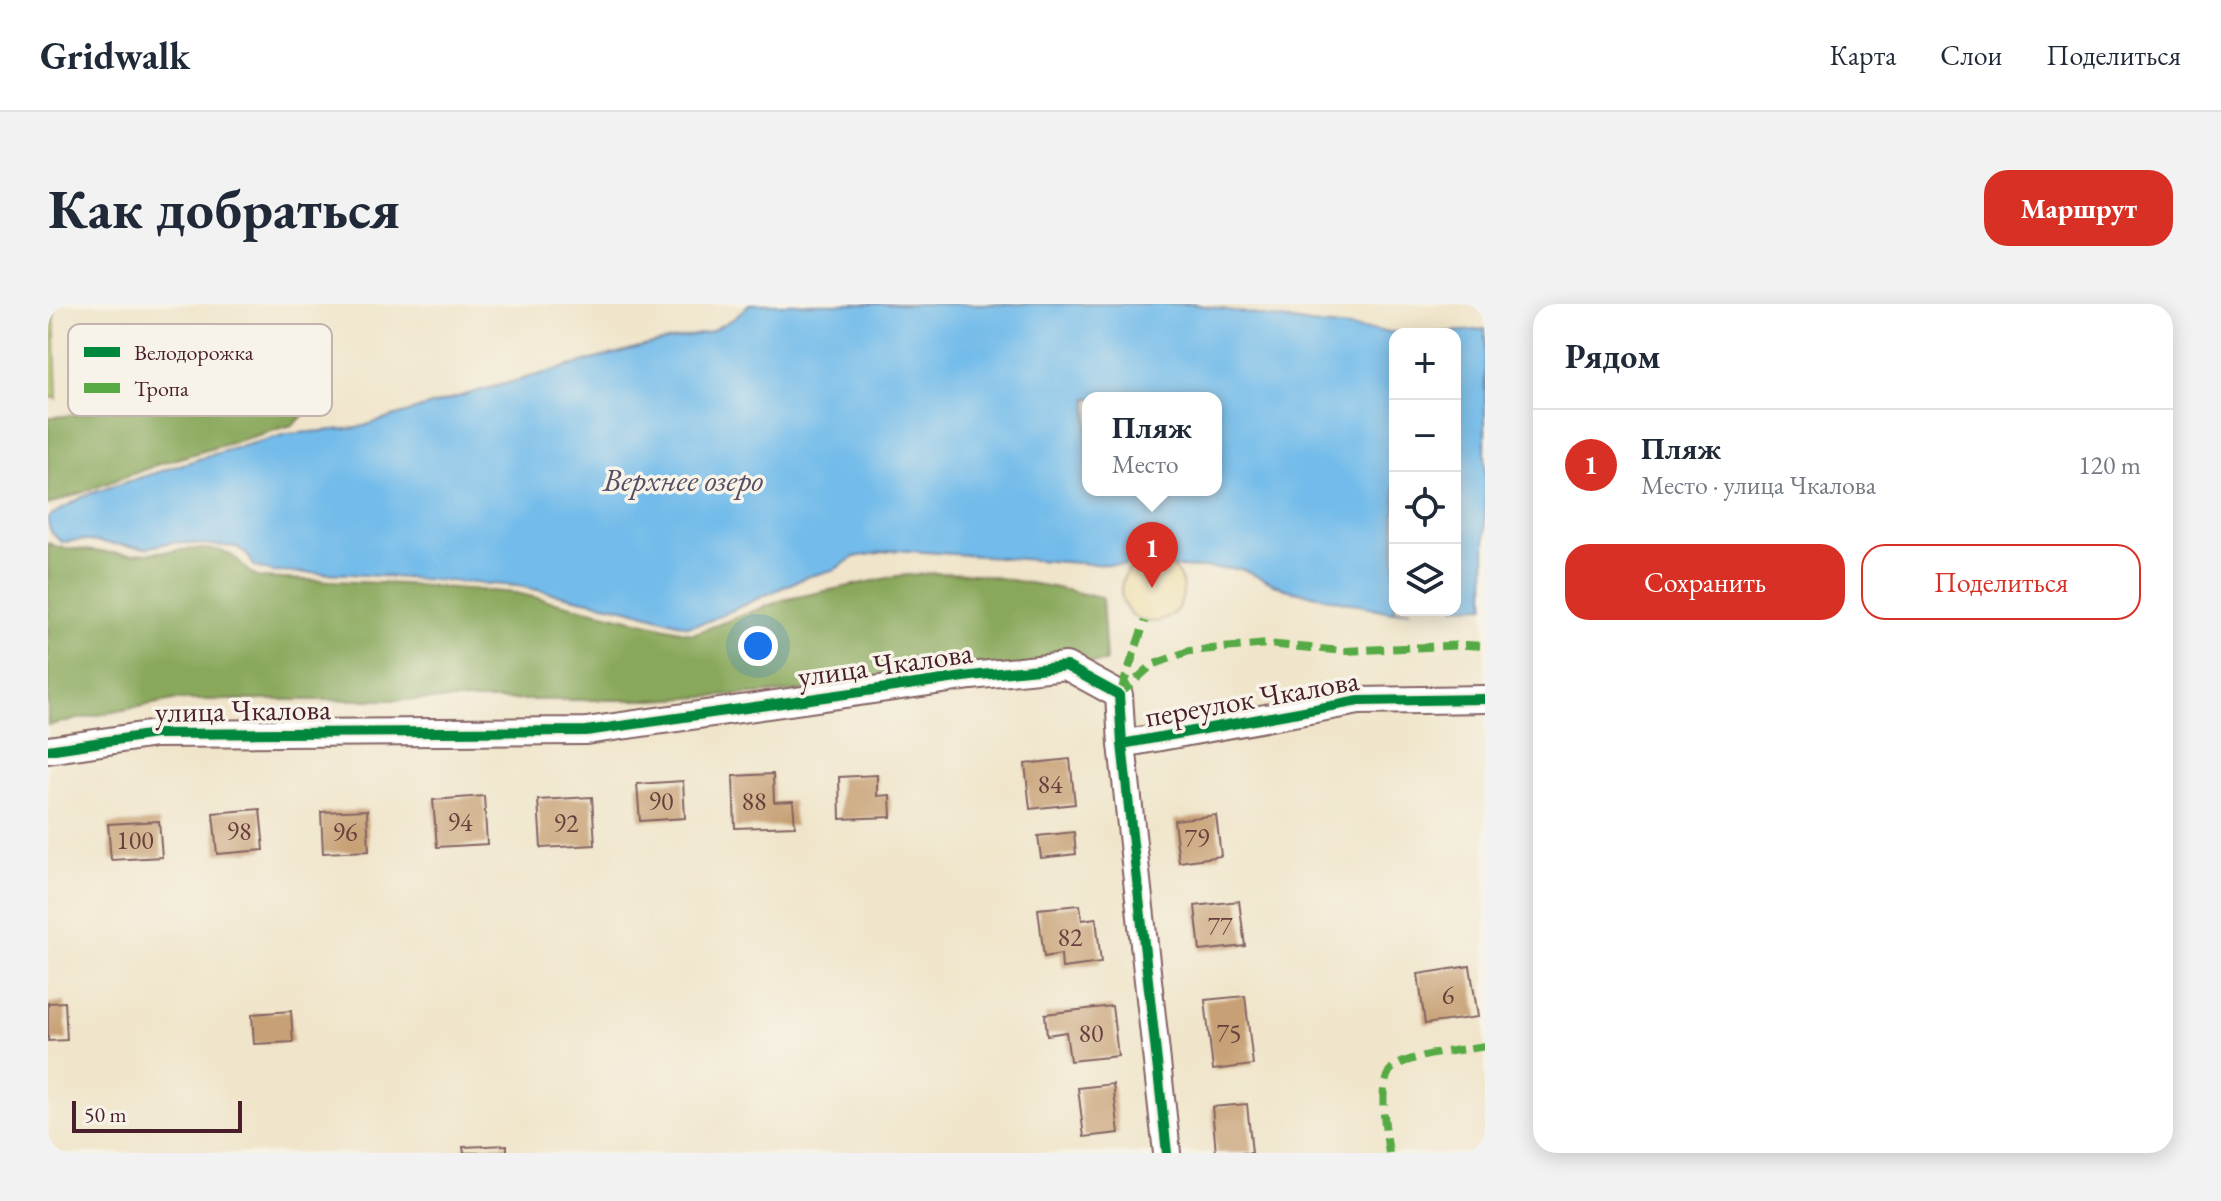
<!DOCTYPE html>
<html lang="ru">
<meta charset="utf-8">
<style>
:root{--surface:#fff;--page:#f2f2f3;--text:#1f2937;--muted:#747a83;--line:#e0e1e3;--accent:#d93025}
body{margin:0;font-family:"EB Garamond",serif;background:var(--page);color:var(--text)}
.controls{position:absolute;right:24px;top:24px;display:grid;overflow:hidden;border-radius:16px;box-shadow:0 4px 20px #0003}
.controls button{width:72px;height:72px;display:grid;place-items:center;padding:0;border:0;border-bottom:2px solid var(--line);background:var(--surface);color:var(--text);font:40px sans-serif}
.scale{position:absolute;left:24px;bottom:20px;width:170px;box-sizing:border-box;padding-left:8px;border:4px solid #4a1f2b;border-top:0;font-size:22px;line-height:28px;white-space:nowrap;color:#4a1f2b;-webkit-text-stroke:6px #f7f3e8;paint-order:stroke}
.you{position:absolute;left:710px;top:342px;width:28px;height:28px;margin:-20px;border:6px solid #fff;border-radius:50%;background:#1a73e8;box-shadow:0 0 0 12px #1a73e833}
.badge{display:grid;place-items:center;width:52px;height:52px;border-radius:50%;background:var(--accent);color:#fff;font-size:26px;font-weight:700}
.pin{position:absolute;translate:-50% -66px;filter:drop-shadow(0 2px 4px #0008)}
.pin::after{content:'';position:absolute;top:42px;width:28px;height:24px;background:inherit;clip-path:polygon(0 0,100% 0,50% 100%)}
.popup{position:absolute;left:1034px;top:88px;width:140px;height:104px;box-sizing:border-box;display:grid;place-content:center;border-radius:16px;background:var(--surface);filter:drop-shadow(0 2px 6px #0005);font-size:26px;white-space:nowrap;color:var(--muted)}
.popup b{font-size:30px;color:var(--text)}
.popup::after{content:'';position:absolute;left:50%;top:100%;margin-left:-16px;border:16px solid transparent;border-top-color:var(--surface)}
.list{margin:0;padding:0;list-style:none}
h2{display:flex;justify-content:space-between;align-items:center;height:104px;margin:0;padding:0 32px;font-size:34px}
h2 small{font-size:26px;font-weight:400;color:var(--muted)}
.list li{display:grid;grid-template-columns:52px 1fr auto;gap:24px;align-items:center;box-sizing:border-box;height:112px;padding:0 32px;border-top:2px solid var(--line)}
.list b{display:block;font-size:30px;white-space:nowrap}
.list p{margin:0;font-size:26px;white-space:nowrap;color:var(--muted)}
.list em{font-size:26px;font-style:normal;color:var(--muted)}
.actions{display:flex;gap:16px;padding:24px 32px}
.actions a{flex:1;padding:18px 0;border:2px solid var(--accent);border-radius:24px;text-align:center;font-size:28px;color:var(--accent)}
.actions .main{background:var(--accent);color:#fff}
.icon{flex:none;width:44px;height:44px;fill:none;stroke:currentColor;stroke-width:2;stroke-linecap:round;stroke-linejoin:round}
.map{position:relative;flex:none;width:1437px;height:849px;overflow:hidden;border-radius:24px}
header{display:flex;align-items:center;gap:48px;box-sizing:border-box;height:112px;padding:0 40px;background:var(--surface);border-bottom:2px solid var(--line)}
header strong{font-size:38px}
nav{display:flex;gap:44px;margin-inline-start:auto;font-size:28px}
.intro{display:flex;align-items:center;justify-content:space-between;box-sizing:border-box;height:192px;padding:0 48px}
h1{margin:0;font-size:56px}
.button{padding:20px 36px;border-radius:24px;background:var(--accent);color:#fff;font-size:28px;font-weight:700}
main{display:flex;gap:48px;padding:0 48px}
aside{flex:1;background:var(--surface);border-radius:24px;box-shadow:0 4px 20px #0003}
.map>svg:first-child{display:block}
</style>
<header>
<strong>Gridwalk</strong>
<nav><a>Карта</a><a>Слои</a><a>Поделиться</a></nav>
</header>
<div class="intro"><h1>Как добраться</h1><a class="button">Маршрут</a></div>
<main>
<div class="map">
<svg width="1437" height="849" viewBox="0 0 1437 849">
<rect width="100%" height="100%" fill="#f7f3e8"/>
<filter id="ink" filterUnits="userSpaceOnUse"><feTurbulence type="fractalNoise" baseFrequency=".0125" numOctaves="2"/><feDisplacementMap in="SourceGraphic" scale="16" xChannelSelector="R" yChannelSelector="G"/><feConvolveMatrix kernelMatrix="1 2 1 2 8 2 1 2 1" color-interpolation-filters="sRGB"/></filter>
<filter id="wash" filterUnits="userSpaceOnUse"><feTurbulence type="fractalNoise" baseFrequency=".006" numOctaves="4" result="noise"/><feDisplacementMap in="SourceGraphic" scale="32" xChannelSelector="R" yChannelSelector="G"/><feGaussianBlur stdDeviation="1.8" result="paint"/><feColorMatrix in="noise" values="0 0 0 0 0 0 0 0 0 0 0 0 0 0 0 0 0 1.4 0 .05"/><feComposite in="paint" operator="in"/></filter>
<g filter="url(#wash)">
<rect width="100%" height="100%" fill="#f0e5ca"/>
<path fill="#acc266" stroke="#7b7048" stroke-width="2" d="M0,0h6l3,95 -9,-3z"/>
<g fill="#89a85b" stroke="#6a6443" stroke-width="2">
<path d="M244,76l10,4c11,18 7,30 -10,41l-133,39 -111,41v-88c19,1 42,-6 61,-10 61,-11 121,-28 183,-27z"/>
<path d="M0,239l9,4c25,2 50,7 75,7 24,0 79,-12 99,1 11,7 12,16 29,23l143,6 113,9 177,41 90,-34 114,-24 39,-3 39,1 77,13 50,11 4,64 -91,5 -176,22 -184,11h-482l-125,25z"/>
</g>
<circle fill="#eeda9e" stroke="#9c7c64" stroke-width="2" cx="1104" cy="287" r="31"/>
<g fill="#72bbea" stroke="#5e6d8a" stroke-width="2" fill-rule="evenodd">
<path d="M701,0h444l117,20 101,10h-16v276h17l-21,2 -106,-23 -44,-20 -67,-2 -19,-8 -10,1 -12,5 -41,-1 -195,-14 -43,7 -20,13 -28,7 -100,45 -18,4 -60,-17 -110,-23 -166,-12 -79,-2 -18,-5 -7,-11 -11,-9 -65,-5 -26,6 -65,-8 -19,2c-10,-8 -14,-12 -14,-25l38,-22 135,-43 66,-18 70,-6 107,-33 179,-49 66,-14 27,-15zM1040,94h128v92h-128z"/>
<path d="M1437,25v277l-30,1v-273h-27z"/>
</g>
<g id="blocks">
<g fill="#c7a075">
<path d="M1022,455l5,45 -45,5 -5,-45z"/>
<path d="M725,470l1,28 19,-1 2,25 -60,2 -2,-52z"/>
<path d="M829,471v21l13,-1 1,22 -51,2 -1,-42z"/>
<path d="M635,477l2,37 -45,3 -3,-37z"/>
<path d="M436,492l3,48 -50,3 -4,-47z"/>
<path d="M544,493l3,48 -54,3 -3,-48z"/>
<path d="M212,505l4,41 -47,4 -4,-41z"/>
<path d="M319,506l2,41 -46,2 -2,-41z"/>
<path d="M1168,511l5,41 -42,6 -5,-42z"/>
<path d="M111,517l3,36 -51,3 -3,-36z"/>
<path d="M1026,528l2,22 -35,4 -3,-22z"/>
<path d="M1191,597l6,45 -45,5 -5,-45z"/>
<path d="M1032,601l2,15 14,-2 5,45 -39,5 -1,-14 -17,3 -6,-48z"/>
<path d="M1422,662l8,51 -53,7 -7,-50z"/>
<path d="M1197,692l8,69 -40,5 -8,-70z"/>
<path d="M17,698l2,38 -19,1v-38z"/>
<path d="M1064,702l6,50 -48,5 -4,-29 -19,3 -2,-21z"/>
<path d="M243,707l2,31 -39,2 -2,-30z"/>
<path d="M1065,780l6,49 -35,4 -6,-49z"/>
<path d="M1199,800l5,49h-36l-4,-46z"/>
<path d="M459,841v8h-43l-1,-6z"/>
</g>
</g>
</g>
<g filter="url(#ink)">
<use href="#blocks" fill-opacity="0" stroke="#846463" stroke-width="2"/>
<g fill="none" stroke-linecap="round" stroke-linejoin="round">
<g stroke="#846463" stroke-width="30">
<g id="minor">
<path d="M1074,440l237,-43 126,-2"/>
<path d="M0,446l107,-16 431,-3 385,-55 95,-10 53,29 3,49 45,409"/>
</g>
</g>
<use href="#minor" stroke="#fff" stroke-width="26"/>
<g stroke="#57aa44" stroke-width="8" stroke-dasharray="16 8" stroke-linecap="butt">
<path d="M1073,387l24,-70"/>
<path d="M1071,391l33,-30 37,-14 79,-7 75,7 123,-6 19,1"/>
<path d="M1341,849c-3,-21 -11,-62 0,-81 10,-17 76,-22 96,-26"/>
</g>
<g stroke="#f7f3e8" stroke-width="15">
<g id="cycleway">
<path d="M1074,440l237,-43 126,-2"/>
<path d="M0,446l107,-16 431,-3 385,-55 95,-10 53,29 3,49 45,409"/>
</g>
</g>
<use href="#cycleway" stroke="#00873e" stroke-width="10"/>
</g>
</g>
<g text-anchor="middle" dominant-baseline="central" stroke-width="7" stroke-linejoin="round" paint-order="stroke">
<g font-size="26" fill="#693f3e">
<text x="1002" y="480">84</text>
<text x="613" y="497">90</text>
<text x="706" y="497">88</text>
<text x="412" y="518">94</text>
<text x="518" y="519">92</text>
<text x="191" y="527">98</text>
<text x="297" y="528">96</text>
<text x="1149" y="534">79</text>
<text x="87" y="536">100</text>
<text x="1172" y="622">77</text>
<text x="1022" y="633">82</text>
<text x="1400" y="691">6</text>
<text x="1043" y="729">80</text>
<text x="1181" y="729">75</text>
</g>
<g font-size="30" fill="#4a1f2b" stroke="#f7f3e8">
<text transform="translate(837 360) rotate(-8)">улица Чкалова</text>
<text transform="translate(1204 394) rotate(-10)">переулок Чкалова</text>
<text transform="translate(195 406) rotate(-1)">улица Чкалова</text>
</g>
<g font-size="32" font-style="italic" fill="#564e64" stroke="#f7f3e8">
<text x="635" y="176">Верхнее озеро</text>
</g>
</g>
<rect x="20" y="20" width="264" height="92" rx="12" fill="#f7f3e8" stroke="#c3b3af" stroke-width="2"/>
<rect x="36" y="43" width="36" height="10" fill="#00873e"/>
<rect x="36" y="79" width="36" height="10" fill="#57aa44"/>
<g font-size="22" fill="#4a1f2b">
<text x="86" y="56">Велодорожка</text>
<text x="86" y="92">Тропа</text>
</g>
</svg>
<div class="controls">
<button>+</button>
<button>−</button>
<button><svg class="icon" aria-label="locate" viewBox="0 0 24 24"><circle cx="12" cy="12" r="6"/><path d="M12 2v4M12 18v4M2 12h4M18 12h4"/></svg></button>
<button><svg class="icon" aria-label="layers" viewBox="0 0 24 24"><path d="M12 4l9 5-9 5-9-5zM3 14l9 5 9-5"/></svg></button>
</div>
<div class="scale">50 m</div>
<div class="you"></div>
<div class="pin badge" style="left:1104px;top:284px">1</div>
<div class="popup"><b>Пляж</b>Место</div>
</div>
<aside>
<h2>Рядом<small></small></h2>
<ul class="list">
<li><span class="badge">1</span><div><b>Пляж</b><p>Место · улица Чкалова</p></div><em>120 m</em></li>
</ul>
<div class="actions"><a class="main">Сохранить</a><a>Поделиться</a></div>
</aside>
</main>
